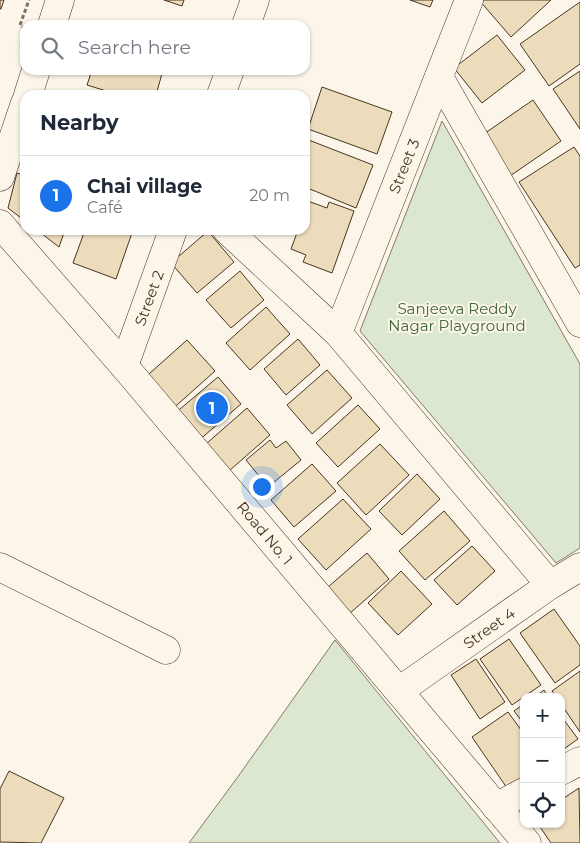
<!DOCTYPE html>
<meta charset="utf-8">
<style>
:root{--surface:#fff;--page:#f2f2f3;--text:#1f2937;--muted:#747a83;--line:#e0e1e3;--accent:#1a73e8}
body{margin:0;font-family:Montserrat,sans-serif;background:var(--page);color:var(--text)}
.controls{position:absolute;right:15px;bottom:15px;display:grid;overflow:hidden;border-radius:10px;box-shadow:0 1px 4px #0004}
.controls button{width:45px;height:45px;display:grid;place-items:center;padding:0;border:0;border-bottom:1px solid var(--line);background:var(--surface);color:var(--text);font:25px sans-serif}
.you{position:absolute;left:261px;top:486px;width:18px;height:18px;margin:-12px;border:4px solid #fff;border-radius:50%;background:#1a73e8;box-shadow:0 0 0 8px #1a73e833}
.badge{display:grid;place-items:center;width:32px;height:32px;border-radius:50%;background:var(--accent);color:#fff;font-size:16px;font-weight:700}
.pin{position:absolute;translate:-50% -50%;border:2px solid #fff;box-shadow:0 1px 5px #0006}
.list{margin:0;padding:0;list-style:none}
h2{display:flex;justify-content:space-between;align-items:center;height:65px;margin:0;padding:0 20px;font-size:21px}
h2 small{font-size:16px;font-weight:400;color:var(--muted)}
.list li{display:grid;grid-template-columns:32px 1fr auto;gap:15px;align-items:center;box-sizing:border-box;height:80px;padding:0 20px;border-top:1px solid var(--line)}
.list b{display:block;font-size:19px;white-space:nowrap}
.list p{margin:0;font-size:16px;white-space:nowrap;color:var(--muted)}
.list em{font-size:16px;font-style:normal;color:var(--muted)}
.icon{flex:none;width:28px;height:28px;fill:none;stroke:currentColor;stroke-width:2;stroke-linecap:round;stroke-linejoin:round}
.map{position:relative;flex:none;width:580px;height:843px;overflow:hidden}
.search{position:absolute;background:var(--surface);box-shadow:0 1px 4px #0004;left:20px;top:20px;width:290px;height:55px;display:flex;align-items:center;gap:12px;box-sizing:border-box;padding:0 18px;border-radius:15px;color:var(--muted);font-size:19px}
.panel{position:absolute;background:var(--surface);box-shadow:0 1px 4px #0004;left:20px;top:90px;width:290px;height:145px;border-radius:15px}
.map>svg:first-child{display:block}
</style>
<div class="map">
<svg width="580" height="843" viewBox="0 0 580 843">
<rect width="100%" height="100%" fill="#fbf6e9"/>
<g fill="#dce7d0" stroke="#887966">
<path d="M442,121l138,243v184l-24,15 -196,-232z"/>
<path d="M335,640l165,203h-311l48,-65z"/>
</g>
<g fill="#ecdcbc" stroke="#4a3520">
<path d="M0,0h4l-3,9h-1z"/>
<path d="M164,0h20l-2,6z"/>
<path d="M410,0h23l-3,7z"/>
<path d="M479,0h72l-40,37z"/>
<path d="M580,2v62l-31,22 -29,-42z"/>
<path d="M497,35l28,35 -43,33 -28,-35z"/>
<path d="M92,70h71l-7,25h-37l-32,-10z"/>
<path d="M580,71v58l-27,-40z"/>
<path d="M322,87l70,25 -15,42 -69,-25z"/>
<path d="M533,100l28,41 -54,37 -29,-40z"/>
<path d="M306,139l67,26 -17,43 -51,-21v-45z"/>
<path d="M574,147l6,9v109l-5,3 -56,-86z"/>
<path d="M17,173l8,3v45l-17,-13z"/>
<path d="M305,200l22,8 2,-6 25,9 -22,62 -29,-11 3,-7 -15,-6 7,-19h7z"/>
<path d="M37,230h28l-6,17z"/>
<path d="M85,230h48l-17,49 -43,-16z"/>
<path d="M208,231l26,31 -37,31 -26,-30z"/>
<path d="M240,271l24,29 -33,28 -25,-28z"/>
<path d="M266,307l24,27 -40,36 -24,-27z"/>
<path d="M298,339l22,26 -34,30 -22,-26z"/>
<path d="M187,340l28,31 -47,42 -28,-31z"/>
<path d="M327,370l25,28 -40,36 -25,-29z"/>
<path d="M218,377l23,27 -44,38 -24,-27z"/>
<path d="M358,405l22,24 -42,38 -22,-24z"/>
<path d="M247,408l23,27 -41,36 -23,-27z"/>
<path d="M270,440l6,8 10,-7 15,19 -33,27 -22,-27z"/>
<path d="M380,444l29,31 -43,40 -29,-32z"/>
<path d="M312,464l24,27 -42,36 -23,-27z"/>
<path d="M417,474l23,25 -38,36 -23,-24z"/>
<path d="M343,499l28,30 -45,41 -28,-31z"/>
<path d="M444,511l26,30 -45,39 -26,-29z"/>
<path d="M472,546l23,25 -38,34 -23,-25z"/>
<path d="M367,553l22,26 -40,35 -22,-26z"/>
<path d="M401,571l31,33 -34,31 -30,-32z"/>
<path d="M554,609l26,37v19l-25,18 -35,-50z"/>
<path d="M509,639l32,46 -29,20 -32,-46z"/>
<path d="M476,659l29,43 -25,17 -29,-44z"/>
<path d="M580,671v61l-19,-28v-7h-5l-4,-6z"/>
<path d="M544,690l4,7h-13z"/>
<path d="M524,704v20l-10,-13z"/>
<path d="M508,712l16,22v42l-17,12 -35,-51z"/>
<path d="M561,716l17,23 -17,12z"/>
<path d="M9,771l55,27 -23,45 -41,-1v-53z"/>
<path d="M579,788l1,55h-29l-13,-19h23v-24z"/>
</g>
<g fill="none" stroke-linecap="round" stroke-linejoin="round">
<g stroke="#4a3520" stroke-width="29">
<g id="minor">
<path d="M52,25l8,-25"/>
<path d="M246,25l9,-25"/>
<path d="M439,77l141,246"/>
<path d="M28,95l8,-25"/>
<path d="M221,95l9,-25"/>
<path d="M0,177l25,-74"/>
<path d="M0,224l124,142 403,477"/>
<path d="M227,230l111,103 212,252"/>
<path d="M338,333l131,-333"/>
<path d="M124,366l49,-136"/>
<path d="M0,567l166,83"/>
<path d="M399,691l151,-106 30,-18"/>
<path d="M561,771l19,-10"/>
<path d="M496,807l28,-15"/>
</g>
</g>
<g stroke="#7f6f5c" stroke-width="3" stroke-dasharray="4 2.5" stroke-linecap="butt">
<path d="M25,29l-5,-4 9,-25"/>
<path d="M21,48l4,-12"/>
</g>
<use href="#minor" stroke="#fbf6e9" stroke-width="28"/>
</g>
<g text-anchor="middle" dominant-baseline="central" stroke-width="4" stroke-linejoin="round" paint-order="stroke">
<g font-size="15" fill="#4a3520" stroke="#fbf6e9">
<text transform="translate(404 166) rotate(-68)">Street 3</text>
<text transform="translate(149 298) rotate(-70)">Street 2</text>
<text transform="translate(265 533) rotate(50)">Road No. 1</text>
<text transform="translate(489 628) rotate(-35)">Street 4</text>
</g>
<g font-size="15" fill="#436837" stroke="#fbf6e9">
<text x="457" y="308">Sanjeeva Reddy<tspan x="457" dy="17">Nagar Playground</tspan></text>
</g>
</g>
</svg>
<div class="controls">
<button>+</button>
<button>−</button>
<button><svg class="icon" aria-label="locate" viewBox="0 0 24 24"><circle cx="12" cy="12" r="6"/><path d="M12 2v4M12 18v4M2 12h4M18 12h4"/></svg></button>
</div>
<div class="you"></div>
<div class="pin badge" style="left:212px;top:408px">1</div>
<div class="search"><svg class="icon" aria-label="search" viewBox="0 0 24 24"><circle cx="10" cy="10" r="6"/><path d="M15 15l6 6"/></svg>Search here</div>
<section class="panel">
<h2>Nearby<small></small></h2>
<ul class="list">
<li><span class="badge">1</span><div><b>Chai village</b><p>Café</p></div><em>20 m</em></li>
</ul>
</section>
</div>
